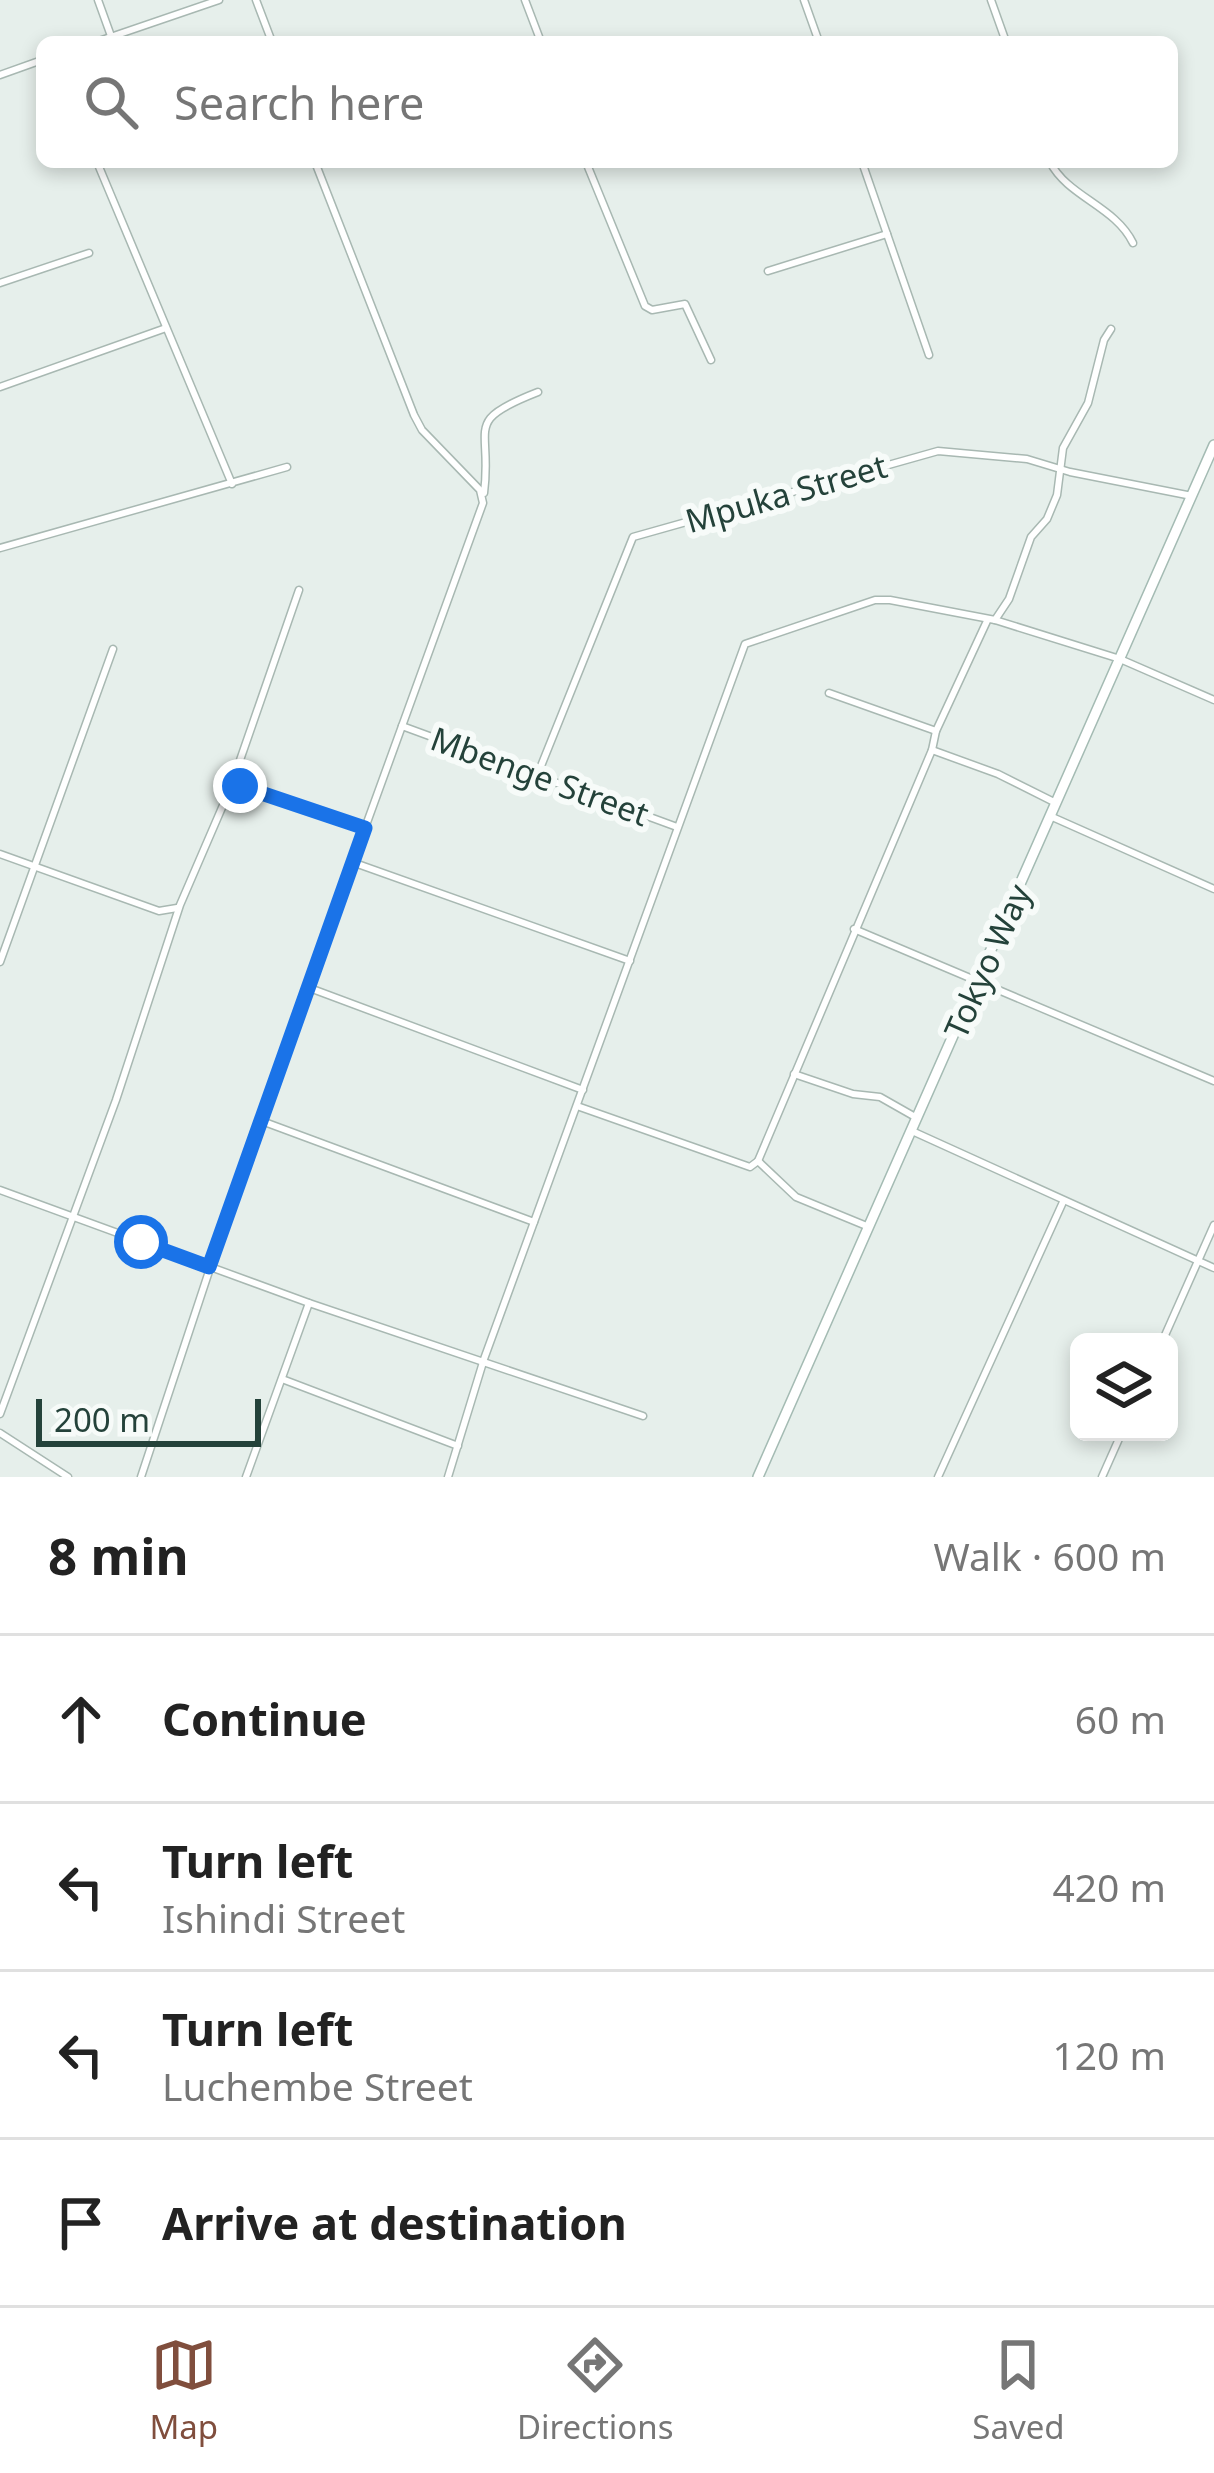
<!DOCTYPE html>
<meta charset="utf-8">
<style>
:root{--surface:#fff;--page:#f6f6f6;--text:#222;--muted:#767676;--line:#e0e0e0;--accent:#804e3d}
body{margin:0;font-family:"Noto Sans",sans-serif;background:var(--page);color:var(--text)}
.controls{position:absolute;right:36px;bottom:36px;display:grid;overflow:hidden;border-radius:18px;box-shadow:0 6px 18px #0003}
.controls button{width:108px;height:108px;display:grid;place-items:center;padding:0;border:0;border-bottom:3px solid var(--line);background:var(--surface);color:var(--text);font:60px sans-serif}
.scale{position:absolute;left:36px;bottom:30px;width:225px;box-sizing:border-box;padding-left:12px;border:6px solid #24423a;border-top:0;font-size:33px;line-height:42px;white-space:nowrap;color:#24423a;-webkit-text-stroke:9px #f7fbf9;paint-order:stroke}
.stop{position:absolute;width:36px;height:36px;margin:-27px;border:9px solid #1a73e8;border-radius:50%;background:#fff}
.stop.end{background:#1a73e8;border-color:#fff;box-shadow:0 3px 12px #0008}
.list{margin:0;padding:0;list-style:none}
h2{display:flex;justify-content:space-between;align-items:center;height:156px;margin:0;padding:0 48px;font-size:51px}
h2 small{font-size:39px;font-weight:400;color:var(--muted)}
.list li{display:grid;grid-template-columns:78px 1fr auto;gap:36px;align-items:center;box-sizing:border-box;height:168px;padding:0 48px;border-top:3px solid var(--line)}
.list b{display:block;font-size:45px;white-space:nowrap}
.list p{margin:0;font-size:39px;white-space:nowrap;color:var(--muted)}
.list em{font-size:39px;font-style:normal;color:var(--muted)}
.icon{flex:none;width:66px;height:66px;fill:none;stroke:currentColor;stroke-width:2;stroke-linecap:round;stroke-linejoin:round}
.map{position:relative;flex:none;width:1214px;height:1477px;overflow:hidden}
.search{position:absolute;background:var(--surface);box-shadow:0 6px 18px #0003;left:36px;right:36px;top:36px;height:132px;display:flex;align-items:center;gap:30px;box-sizing:border-box;padding:0 42px;border-radius:18px;color:var(--muted);font-size:45px}
.sheet{height:828px;background:var(--surface)}
nav{display:flex;justify-content:space-around;align-items:center;box-sizing:border-box;height:168px;border-top:3px solid var(--line);background:var(--surface);font-size:33px;color:var(--muted)}
nav a{display:grid;justify-items:center;gap:6px}
nav .on{color:var(--accent)}
.map>svg:first-child{display:block}
</style>
<div class="map">
<svg width="1214" height="1477" viewBox="0 0 1214 1477">
<rect width="100%" height="100%" fill="#e6efeb"/>
<g fill="none" stroke-linecap="round" stroke-linejoin="round">
<g stroke="#a8b8b2" stroke-width="9">
<g id="street">
<path d="M98,0l13,36"/>
<path d="M256,0l16,42"/>
<path d="M525,0l16,42"/>
<path d="M804,0l15,42"/>
<path d="M991,0l15,42"/>
<path d="M96,42l123,-42"/>
<path d="M0,75l42,-15"/>
<path d="M97,162l135,322"/>
<path d="M586,162l59,144 7,4 33,-6 26,56"/>
<path d="M862,162l67,193"/>
<path d="M1050,162c18,35 65,44 83,81"/>
<path d="M768,271l119,-37"/>
<path d="M0,283l89,-30"/>
<path d="M0,387l166,-59"/>
<path d="M484,493c9,-67 -23,-71 54,-101"/>
<path d="M0,548l287,-81"/>
<path d="M995,620l14,-21 22,-62 16,-18 10,-24 6,-47 25,-45 16,-63 7,-11"/>
<path d="M829,693l107,38"/>
<path d="M402,726l275,101"/>
<path d="M932,750l66,24 58,29"/>
<path d="M537,776l96,-239 305,-86 89,8 43,13 122,24"/>
<path d="M230,789l16,-1 118,39"/>
<path d="M1050,816l164,73"/>
<path d="M0,854l159,57 18,-3"/>
<path d="M352,862l278,99"/>
<path d="M854,929l360,152"/>
<path d="M0,962l113,-313"/>
<path d="M307,987l276,103"/>
<path d="M794,1074l59,20 27,3 37,21"/>
<path d="M577,1106l173,61 8,-6"/>
<path d="M259,1120l275,102"/>
<path d="M912,1131l302,137"/>
<path d="M758,1161l174,-411 4,-19 51,-110"/>
<path d="M758,1161l38,36 73,30"/>
<path d="M0,1190l309,113 334,113"/>
<path d="M1162,1342l52,-117"/>
<path d="M282,1379l176,67"/>
<path d="M0,1414l116,-314 64,-195 50,-116 69,-199"/>
<path d="M0,1433l68,44"/>
<path d="M141,1477l118,-357 224,-617 -3,-13 -58,-60 -8,-15 -99,-253"/>
<path d="M246,1477l63,-174"/>
<path d="M448,1477l36,-118 261,-715 130,-44h15l105,20 125,39 94,41"/>
<path d="M938,1477l125,-275"/>
<path d="M1102,1477l20,-45"/>
</g>
</g>
<g stroke="#a4bbb3" stroke-width="12">
<path id="secondary" d="M758,1477l456,-1032"/>
</g>
<use href="#street" stroke="#fff" stroke-width="6"/>
<use href="#secondary" stroke="#fff" stroke-width="9"/>
</g>
<g fill="none" stroke-linecap="round" stroke-linejoin="round">
<path stroke="#1a73e8" stroke-width="15" d="M141,1242l68,25 156,-439 -125,-42"/>
</g>
<g text-anchor="middle" dominant-baseline="central" stroke-width="12" stroke-linejoin="round" paint-order="stroke">
<g font-size="33" fill="#24423a" stroke="#f7fbf9">
<text transform="translate(786 493) rotate(-16)">Mpuka Street</text>
<text transform="translate(540 776) rotate(20)">Mbenge Street</text>
<text transform="translate(987 961) rotate(-66)">Tokyo Way</text>
</g>
</g>
</svg>
<div class="controls">
<button><svg class="icon" aria-label="layers" viewBox="0 0 24 24"><path d="M12 4l9 5-9 5-9-5zM3 14l9 5 9-5"/></svg></button>
</div>
<div class="scale">200 m</div>
<div class="stop" style="left:141px;top:1242px"></div>
<div class="stop end" style="left:240px;top:786px"></div>
<div class="search"><svg class="icon" aria-label="search" viewBox="0 0 24 24"><circle cx="10" cy="10" r="6"/><path d="M15 15l6 6"/></svg>Search here</div>
</div>
<section class="sheet">
<h2>8 min<small>Walk · 600 m</small></h2>
<ul class="list">
<li><svg class="icon" aria-label="ahead" viewBox="0 0 24 24"><path d="M12 20V5M6 11l6-6 6 6"/></svg><div><b>Continue</b></div><em>60 m</em></li>
<li><svg class="icon" aria-label="left" viewBox="0 0 24 24"><path d="M17 20v-9H6M10 6l-5 5 5 5"/></svg><div><b>Turn left</b><p>Ishindi Street</p></div><em>420 m</em></li>
<li><svg class="icon" aria-label="left" viewBox="0 0 24 24"><path d="M17 20v-9H6M10 6l-5 5 5 5"/></svg><div><b>Turn left</b><p>Luchembe Street</p></div><em>120 m</em></li>
<li><svg class="icon" aria-label="arrive" viewBox="0 0 24 24"><path d="M6 21V4h12l-3 4 3 4H6"/></svg><div><b>Arrive at destination</b></div></li>
</ul>
</section>
<nav>
<a class="on"><svg class="icon" aria-label="map" viewBox="0 0 24 24"><path d="M3 6l6-2 6 2 6-2v14l-6 2-6-2-6 2zM9 4v14M15 6v14"/></svg>Map</a>
<a><svg class="icon" aria-label="directions" viewBox="0 0 24 24"><path d="M12 3l9 9-9 9-9-9zM9 14v-3h6M13 9l2 2-2 2"/></svg>Directions</a>
<a><svg class="icon" aria-label="saved" viewBox="0 0 24 24"><path d="M7 4h10v16l-5-4-5 4z"/></svg>Saved</a>
</nav>
